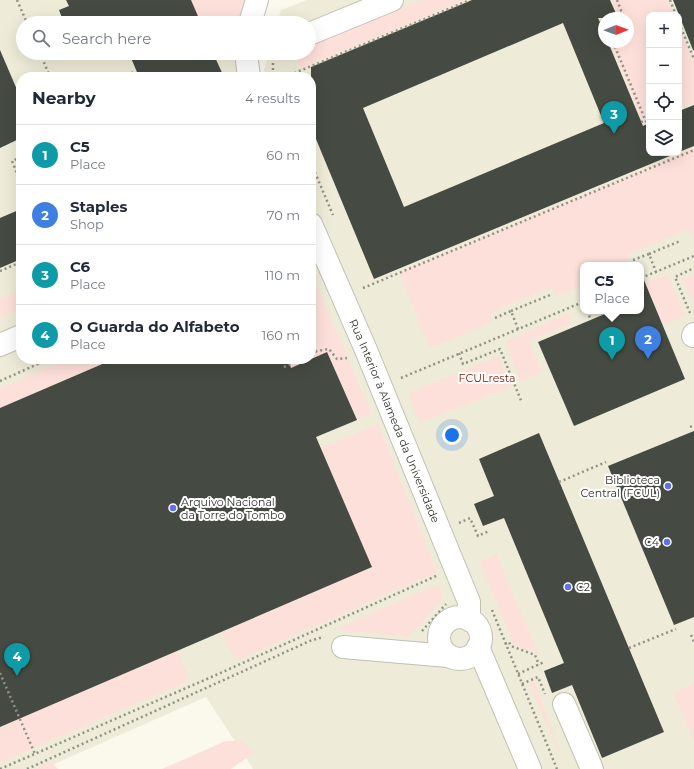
<!DOCTYPE html>
<meta charset="utf-8">
<style>
:root{--surface:#fff;--page:#f2f2f3;--text:#1f2937;--muted:#747a83;--line:#e0e1e3;--accent:#d93025}
body{margin:0;font-family:Montserrat,sans-serif;background:var(--page);color:var(--text)}
.controls{position:absolute;right:12px;top:12px;display:grid;overflow:hidden;border-radius:8px;box-shadow:0 4px 16px #0002}
.controls button{width:36px;height:36px;display:grid;place-items:center;padding:0;border:0;border-bottom:1px solid var(--line);background:var(--surface);color:var(--text);font:20px sans-serif}
.compass{position:absolute;left:598px;top:12px;width:36px;height:36px;border-radius:50%;background:var(--surface);box-shadow:0 4px 16px #0002;rotate:89deg}
.you{position:absolute;left:452px;top:435px;width:14px;height:14px;margin:-10px;border:3px solid #fff;border-radius:50%;background:#1a73e8;box-shadow:0 0 0 6px #1a73e833}
.badge{display:grid;place-items:center;width:26px;height:26px;border-radius:50%;background:var(--accent);color:#fff;font-size:13px;font-weight:700}
.pin{position:absolute;translate:-50% -33px;filter:drop-shadow(0 1px 2px #0008)}
.pin::after{content:'';position:absolute;top:21px;width:14px;height:12px;background:inherit;clip-path:polygon(0 0,100% 0,50% 100%)}
.popup{position:absolute;left:580px;top:262px;width:64px;height:52px;box-sizing:border-box;display:grid;place-content:center;border-radius:8px;background:var(--surface);filter:drop-shadow(0 1px 3px #0005);font-size:13px;white-space:nowrap;color:var(--muted)}
.popup b{font-size:15px;color:var(--text)}
.popup::after{content:'';position:absolute;left:50%;top:100%;margin-left:-8px;border:8px solid transparent;border-top-color:var(--surface)}
.list{margin:0;padding:0;list-style:none}
h2{display:flex;justify-content:space-between;align-items:center;height:52px;margin:0;padding:0 16px;font-size:17px}
h2 small{font-size:13px;font-weight:400;color:var(--muted)}
.list li{display:grid;grid-template-columns:26px 1fr auto;gap:12px;align-items:center;box-sizing:border-box;height:60px;padding:0 16px;border-top:1px solid var(--line)}
.list b{display:block;font-size:15px;white-space:nowrap}
.list p{margin:0;font-size:13px;white-space:nowrap;color:var(--muted)}
.list em{font-size:13px;font-style:normal;color:var(--muted)}
.icon{flex:none;width:22px;height:22px;fill:none;stroke:currentColor;stroke-width:2;stroke-linecap:round;stroke-linejoin:round}
.map{position:relative;flex:none;width:694px;height:769px;overflow:hidden}
.search{position:absolute;background:var(--surface);box-shadow:0 4px 16px #0002;left:16px;top:16px;width:300px;height:44px;display:flex;align-items:center;gap:10px;box-sizing:border-box;padding:0 14px;border-radius:22px;color:var(--muted);font-size:15px}
.panel{position:absolute;background:var(--surface);box-shadow:0 4px 16px #0002;left:16px;top:72px;width:300px;height:292px;border-radius:16px}
.map>svg:first-child{display:block}
</style>
<div class="map">
<svg width="694" height="769" viewBox="0 0 694 769">
<rect width="100%" height="100%" fill="#faf9ec"/>
<path fill="#eeecd8" fill-rule="evenodd" d="M0,0h228l9,23h-214v30h227l10,24h-239v282h290v-282h-49l7,-24h40v-30h-32l4,-13 26,-10h387v769h-441l-47,-72 -163,72h-43zM649,15h30v138h-30zM604,18h24v24h-24zM583,265h58v46h-58z"/>
<g fill="#fde0d9">
<path d="M191,0h55l-7,23h-38z"/>
<path d="M422,0h43l-164,69 -7,-16h15v-7z"/>
<path d="M612,0h56l6,15h-25v105l-6,3 -33,-81h18v-24h-8z"/>
<path d="M679,27l15,36v39l-15,6z"/>
<path d="M694,148v91l-5,-10 -62,26 3,10h-47v20l-28,11 -4,-9 -61,25 3,10 -63,26 -31,-75z"/>
<path d="M311,272l60,141 -14,7 -30,-68 -36,16 -3,-9h23z"/>
<path d="M667,274l18,42 -22,9 -12,-30 -10,4v-14z"/>
<path d="M694,275v30l-11,-26z"/>
<path d="M21,290v19l-21,9v-19z"/>
<path d="M567,314l4,9 -42,18 13,31 -22,9 -11,-27 2,-1 -5,-12z"/>
<path d="M499,356l12,30 -91,37 -12,-30z"/>
<path d="M68,359h46l-114,49v-20z"/>
<path d="M378,424l59,148 -197,87 -8,-4 -10,-23 149,-65 -50,-119z"/>
<path d="M497,554l41,100 -24,-9 -34,-83z"/>
<path d="M438,584l3,6 1,10 -34,37 -71,-8z"/>
<path d="M177,651l13,29 -190,82v-35z"/>
<path d="M534,681l32,88 -37,-86z"/>
<path d="M694,683v58l-20,-47z"/>
<path d="M226,741h15l14,11 -24,17h-69z"/>
<path d="M51,762l7,7h-24z"/>
</g>
<g fill="#454b42" fill-rule="evenodd">
<path d="M66,0h125l10,23h-137l-5,-13 10,-4z"/>
<path d="M472,0h138l8,18h-20l6,13v11h4l35,84 6,-3v30h28l-303,126 -63,-152v-60zM563,23l41,100 -200,84 -41,-99z"/>
<path d="M673,0h21v50h-1z"/>
<path d="M0,50l21,49v39l-21,10z"/>
<path d="M129,53h84l11,24h-85z"/>
<path d="M694,105v41l-15,6v-41z"/>
<path d="M21,209v50l-21,9v-50z"/>
<path d="M641,273l44,106 -111,47 -36,-84 74,-31h29z"/>
<path d="M327,352l30,68 -41,17 56,130 -372,160v-319l114,-49h174l3,9z"/>
<path d="M694,431v186l-20,8 -66,-159z"/>
<path d="M539,433l125,299 -62,26 -30,-73 -20,8 -8,-22 20,-8 -60,-145 -21,8 -9,-22 20,-8 -15,-37z"/>
</g>
<g fill="none" stroke-linecap="round" stroke-linejoin="round">
<g stroke="#c1c0b4" stroke-width="24">
<g id="minor">
<path d="M250,23l7,-23"/>
<path d="M309,34l83,-34"/>
<path d="M246,53l3,24"/>
<path id="s1" d="M311,224l55,126 103,252v18"/>
<path d="M693,336l1,-2"/>
<path d="M0,345l21,-9"/>
<circle cx="460" cy="638" r="21"/>
<path d="M343,647l105,9"/>
<path d="M478,647l52,122"/>
<path d="M564,704l28,65"/>
</g>
</g>
<g stroke="#919188" stroke-width="2.5" stroke-dasharray="2 3" stroke-linecap="butt">
<path d="M17,0l10,23"/>
<path d="M617,0l7,18"/>
<path d="M670,0l6,15"/>
<path d="M679,23l15,36"/>
<path d="M613,42l34,82"/>
<path d="M40,53l10,24"/>
<path d="M273,53v21l2,3"/>
<path d="M122,77l12,-5 2,5"/>
<path d="M285,77l185,-77"/>
<path d="M641,122l5,-1"/>
<path d="M21,157l-9,4 9,22"/>
<path d="M311,163l22,52"/>
<path d="M649,254l31,-13"/>
<path d="M633,260l16,-6 7,18"/>
<path d="M0,271l21,-9"/>
<path d="M641,278l53,-22"/>
<path d="M363,288l331,-138"/>
<path d="M511,311l39,-16"/>
<path d="M587,311l4,9"/>
<path d="M690,313l-15,-36 19,-9"/>
<path d="M495,318l16,-7 7,18"/>
<path d="M459,353l4,11 37,-15 22,54"/>
<path d="M311,354l6,-3 12,-2 8,10 10,-1"/>
<path d="M284,367l17,-8"/>
<path d="M401,378l182,-76"/>
<path d="M0,381l49,-22"/>
<path d="M690,427l4,-2"/>
<path d="M559,482l47,-20"/>
<path d="M459,523l11,-5 8,18 11,-5"/>
<path d="M492,610l65,159"/>
<path d="M422,631l24,-27"/>
<path d="M691,635l3,7"/>
<path d="M505,644l4,-2 2,4 24,9 4,10"/>
<path d="M629,648l47,-19"/>
<path d="M0,673l35,81"/>
<path d="M518,674l26,-12"/>
<path d="M522,684l16,-7 7,17"/>
<path d="M0,769l207,-90 229,-103"/>
<path d="M27,769l285,-129 12,-3"/>
</g>
<use href="#minor" stroke="#fff" stroke-width="22"/>
</g>
<g fill="#6070e8" stroke="#fff" stroke-width="1.5">
<circle cx="668" cy="486" r="4"/>
<circle cx="173" cy="508" r="4"/>
<circle cx="667" cy="542" r="4"/>
<circle cx="568" cy="587" r="4"/>
</g>
<g text-anchor="middle" dominant-baseline="central" stroke-width="4" stroke-linejoin="round" paint-order="stroke">
<g font-size="11" fill="#791d07" stroke="#fff">
<text x="487" y="378">FCULresta</text>
</g>
<g font-size="11" fill="#31312c" stroke="#fff">
<text stroke="none"><textPath href="#s1" startOffset="214">Rua Interior à Alameda da Universidade</textPath></text>
</g>
<g font-size="11" fill="#31312c" stroke="#fff" text-anchor="end">
<text x="660" y="480">Biblioteca<tspan x="660" dy="13">Central (FCUL)</tspan></text>
<text x="181" y="502" text-anchor="start">Arquivo Nacional<tspan x="181" dy="13">da Torre do Tombo</tspan></text>
<text x="659" y="542">C4</text>
<text x="576" y="587" text-anchor="start">C2</text>
</g>
</g>
</svg>
<div class="controls">
<button>+</button>
<button>−</button>
<button><svg class="icon" aria-label="locate" viewBox="0 0 24 24"><circle cx="12" cy="12" r="6"/><path d="M12 2v4M12 18v4M2 12h4M18 12h4"/></svg></button>
<button><svg class="icon" aria-label="layers" viewBox="0 0 24 24"><path d="M12 4l9 5-9 5-9-5zM3 14l9 5 9-5"/></svg></button>
</div>
<svg class="compass" viewBox="-18 -18 36 36"><path d="M0-13l5 13h-10z" fill="#e53935"/><path d="M0 13l5-13h-10z" fill="#747a83"/></svg>
<div class="you"></div>
<div class="pin badge" style="left:612px;top:360px;background:#0f9aa8">1</div>
<div class="popup"><b>C5</b>Place</div>
<div class="pin badge" style="left:648px;top:359px;background:#3f7fe0">2</div>
<div class="pin badge" style="left:614px;top:134px;background:#0f9aa8">3</div>
<div class="pin badge" style="left:17px;top:676px;background:#0f9aa8">4</div>
<div class="search"><svg class="icon" aria-label="search" viewBox="0 0 24 24"><circle cx="10" cy="10" r="6"/><path d="M15 15l6 6"/></svg>Search here</div>
<section class="panel">
<h2>Nearby<small>4 results</small></h2>
<ul class="list">
<li><span class="badge" style="background:#0f9aa8">1</span><div><b>C5</b><p>Place</p></div><em>60 m</em></li>
<li><span class="badge" style="background:#3f7fe0">2</span><div><b>Staples</b><p>Shop</p></div><em>70 m</em></li>
<li><span class="badge" style="background:#0f9aa8">3</span><div><b>C6</b><p>Place</p></div><em>110 m</em></li>
<li><span class="badge" style="background:#0f9aa8">4</span><div><b>O Guarda do Alfabeto</b><p>Place</p></div><em>160 m</em></li>
</ul>
</section>
</div>
